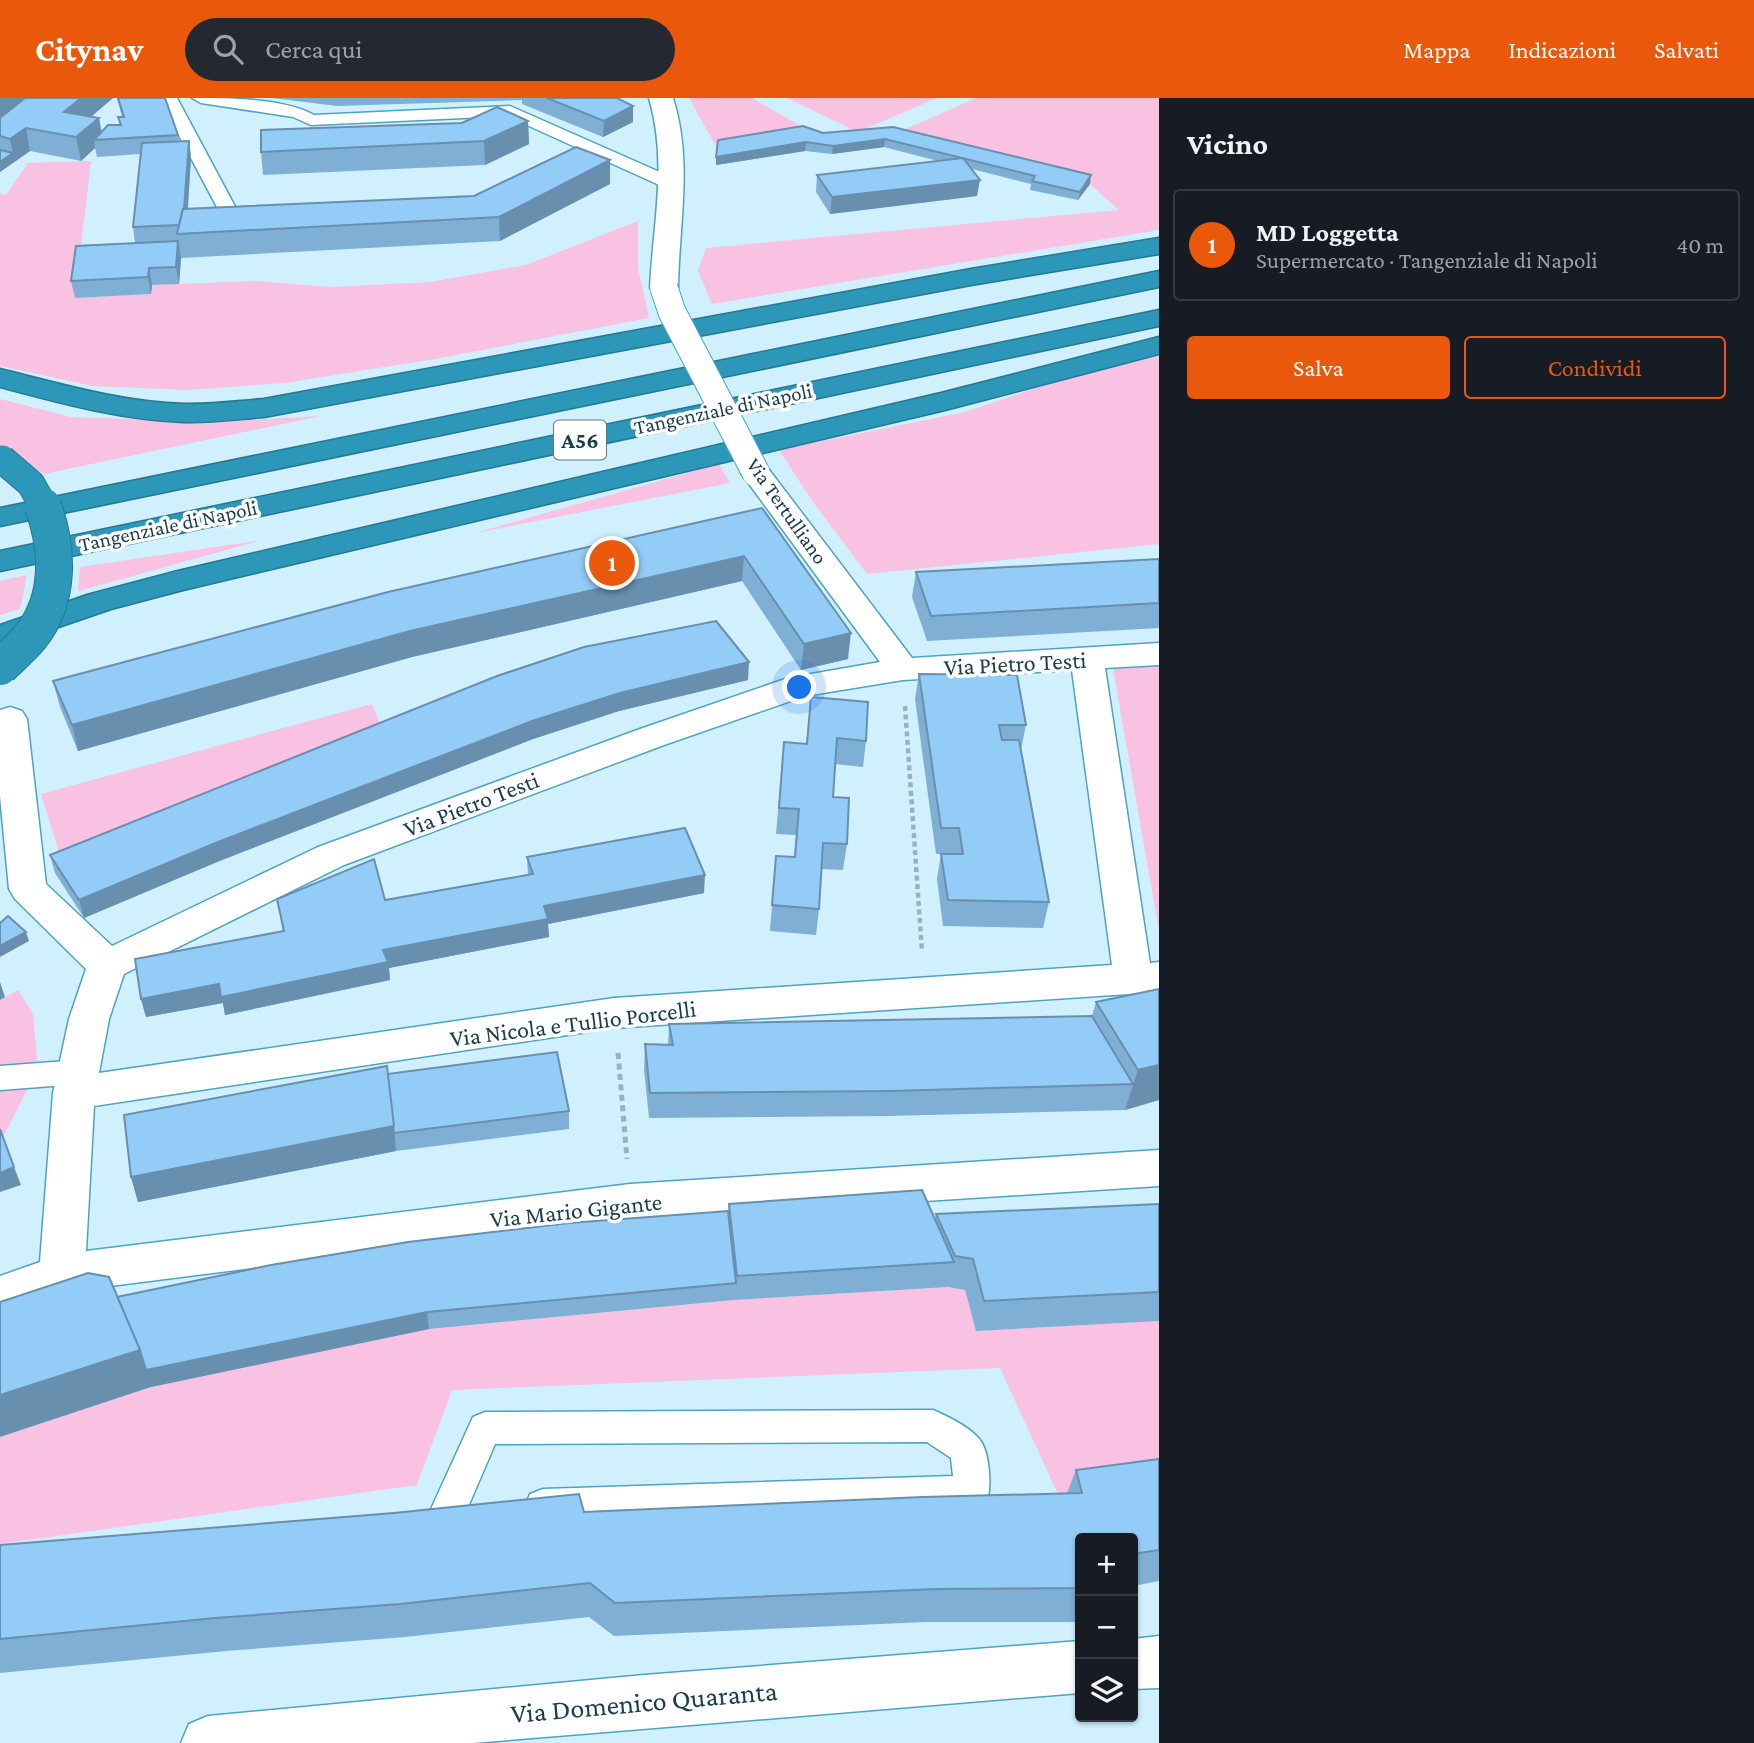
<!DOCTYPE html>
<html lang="it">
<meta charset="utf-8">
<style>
:root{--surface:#171b24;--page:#242831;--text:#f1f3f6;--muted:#9ea1a6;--line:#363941;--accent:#ea580c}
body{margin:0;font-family:"Crimson Pro",serif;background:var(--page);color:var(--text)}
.controls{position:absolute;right:21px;bottom:21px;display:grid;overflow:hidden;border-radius:7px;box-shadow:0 2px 5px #0004}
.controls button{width:63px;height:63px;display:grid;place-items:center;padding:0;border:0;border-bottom:2px solid var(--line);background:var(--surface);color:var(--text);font:35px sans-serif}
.you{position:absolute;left:800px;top:590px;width:24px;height:24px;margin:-18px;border:5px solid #fff;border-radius:50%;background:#1a73e8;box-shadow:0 0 0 10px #1a73e833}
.badge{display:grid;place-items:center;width:46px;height:46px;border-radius:50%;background:var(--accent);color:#fff;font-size:23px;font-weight:700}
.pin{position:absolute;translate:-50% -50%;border:4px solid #fff;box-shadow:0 2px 7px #0006}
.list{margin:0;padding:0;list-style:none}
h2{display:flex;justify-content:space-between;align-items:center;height:91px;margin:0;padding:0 28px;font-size:30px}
h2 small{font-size:23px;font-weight:400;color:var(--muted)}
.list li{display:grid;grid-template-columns:46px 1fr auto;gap:21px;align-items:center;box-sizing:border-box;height:112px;margin:0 14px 14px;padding:0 14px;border:2px solid var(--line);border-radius:7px}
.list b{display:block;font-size:26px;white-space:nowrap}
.list p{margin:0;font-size:23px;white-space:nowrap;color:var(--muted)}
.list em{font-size:23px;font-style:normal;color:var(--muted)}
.actions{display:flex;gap:14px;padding:21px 28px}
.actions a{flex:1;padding:16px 0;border:2px solid var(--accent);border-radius:7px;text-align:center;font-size:24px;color:var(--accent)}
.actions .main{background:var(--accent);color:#fff}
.icon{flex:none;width:38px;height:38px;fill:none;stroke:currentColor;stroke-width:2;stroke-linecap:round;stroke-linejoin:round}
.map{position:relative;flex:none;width:1159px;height:1645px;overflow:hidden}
header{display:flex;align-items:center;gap:42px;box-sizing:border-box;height:98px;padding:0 35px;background:var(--accent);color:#fff}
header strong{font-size:33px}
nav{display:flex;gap:38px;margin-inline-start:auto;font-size:24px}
.search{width:490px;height:63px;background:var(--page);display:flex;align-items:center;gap:18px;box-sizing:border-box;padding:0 24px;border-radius:38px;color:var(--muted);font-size:26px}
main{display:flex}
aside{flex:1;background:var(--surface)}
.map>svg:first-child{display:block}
</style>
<header>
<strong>Citynav</strong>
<div class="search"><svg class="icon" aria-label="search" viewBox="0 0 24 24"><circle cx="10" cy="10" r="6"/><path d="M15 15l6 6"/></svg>Cerca qui</div>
<nav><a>Mappa</a><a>Indicazioni</a><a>Salvati</a></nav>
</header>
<main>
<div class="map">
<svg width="1159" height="1645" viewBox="0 0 1159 1645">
<rect width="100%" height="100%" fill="#d0f0fd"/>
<g fill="#f9c1e2">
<path d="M689,0h63l61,35 -96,15z"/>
<path d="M787,0h150l-79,34z"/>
<path d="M976,0h183v132l-447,74 -14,-33 8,-23 413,-38 -29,-26 -198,-49z"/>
<path d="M91,63l-16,137 76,-4 1,-9 104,-4 75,6 100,-5 95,-17 112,-44v47l11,50 -214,41 -150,24 -96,7 -96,-4 -93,-20v-172l6,1 22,-32z"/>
<path d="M1159,258v188l-292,30 -54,-72 -34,-52 186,-38 88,-30z"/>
<path d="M0,301l71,18 144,5 106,-6 -277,58 -44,-28z"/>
<path d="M719,366l11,19 -255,50z"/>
<path d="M262,442l-184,51 2,-24z"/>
<path d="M27,477l-7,34 -20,6v-34z"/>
<path d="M1159,556v277l-48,-274z"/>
<path d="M372,606l11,28 -324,120 -18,-58z"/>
<path d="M18,892l15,24 5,55 -38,2v-71z"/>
<path d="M30,986l-27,53 -3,1v-51z"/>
<path d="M948,1189l17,3 11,41 183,-10v172l-96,12 -63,-137 -548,22 -35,95 -417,59v-107l151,-50 278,-58 305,-29z"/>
</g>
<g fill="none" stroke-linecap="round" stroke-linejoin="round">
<g stroke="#4ca4c1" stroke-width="3">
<g id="lane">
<path d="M159,0h18l62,116 25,1 2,4 -2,4 -38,1z"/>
<path d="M192,0c36,0 92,0 122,17l196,-9 170,75 3,4 -3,4h-12l-161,-73 -196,9 -18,-8 -92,-14z"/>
<path d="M79,962l11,4 4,8 -4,8 -11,4 -79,6v-24z"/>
<path d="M933,1312c14,6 37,17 47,30 10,13 12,50 6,64l-13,4 -430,15 -13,-5 -5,-12 5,-12 13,-5 410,-13 -2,-18 -24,-16 -432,2 -33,77 -13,5 -13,-5 -5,-12 42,-92 12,-5z"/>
</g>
</g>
<g stroke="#4ca4c1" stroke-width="3">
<g id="street">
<path d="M649,0h24c20,63 6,125 5,190l-4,6 -10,2 -10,-2 -4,-6c3,-65 18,-126 -1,-190z"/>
<path d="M756,366l11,3 145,191 247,-15v22l-54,3 45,295 9,-1v30l-545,36 -520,78 -8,145 544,-67 529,-34v36l-529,34 -567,72 -63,23v-39l40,-14 13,-169 16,-74 17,-50 -71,-70 -6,-10 -9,-93v-86l10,-3 12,4 5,8 19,165 66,62 206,-99 322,-118 148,-51 92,-16 -139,-189 4,-6zM1072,572l40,295 -498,33 -515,75 10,-54 15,-45 220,-109 320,-120 141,-49 98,-16z"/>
<path d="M1159,1538v52l-26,1v-50z"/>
<path d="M1080,1543v52l-607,50h-292l8,-19 19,-8 436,-41z"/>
</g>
</g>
<g stroke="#257892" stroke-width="3">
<g id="highway">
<path d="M1159,140v16l-188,31 -707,132c-27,2 -53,6 -80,5 -63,-2 -124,-19 -184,-35v-18c61,15 121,33 184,35 27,1 53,-3 80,-5l707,-130z"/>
<path d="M1159,173v16l-1159,239v-18z"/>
<path d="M1159,212v16l-1159,245v-20z"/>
<path d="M1159,239v17l-214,56 -762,180 -72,19 -111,38v-22l87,-30 91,-24 763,-178z"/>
</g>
</g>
<path stroke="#92b4c0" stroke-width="4.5" stroke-dasharray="5 3.5" stroke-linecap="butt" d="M905,608l17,246"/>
<path stroke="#92b4c0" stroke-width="5" stroke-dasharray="6 4.5" stroke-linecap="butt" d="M618,955l9,106"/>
<use href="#lane" fill="#fff" fill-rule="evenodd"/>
<use href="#street" fill="#fff" fill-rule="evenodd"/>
<use href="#highway" fill="#2c97b8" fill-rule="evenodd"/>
<g stroke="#4ca4c1" stroke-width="29" stroke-linecap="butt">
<path id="street-bridge" d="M664,190l8,24 84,161"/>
</g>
<g stroke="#257892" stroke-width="29" stroke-linecap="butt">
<path id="highway-bridge-far1" d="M2,361l29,25 13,23"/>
</g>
<g stroke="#257892" stroke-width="38" stroke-linecap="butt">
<path id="highway-bridge" d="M0,569c10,-10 22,-20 31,-31 30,-38 27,-88 12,-130"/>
</g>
<use href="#street-bridge" stroke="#fff" stroke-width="27"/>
<use href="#highway-bridge-far1" stroke="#2c97b8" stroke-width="27"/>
<use href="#highway-bridge" stroke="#2c97b8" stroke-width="36"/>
</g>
<g fill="#7fafd5">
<path d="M0,0h113l-22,19 8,1 2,14 19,-7 -2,-8h4l-5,-19h48l13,37 1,6h10l2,16 -3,52 286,-13 136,-36v24l-110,57 -319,17 -2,26 -27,1 -1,9 -76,4 -4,-17 64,-38 -2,-16 7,-73 -43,3 -2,-9 -14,13 -51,-10 -30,21v-54l21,-17 -21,16z"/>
<path d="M272,0h345l16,24 -30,15 -81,-33v-4l-185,6z"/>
<path d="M528,23l1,23 -44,21 -222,10 -2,-23z"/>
<path d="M893,29l197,57 -12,16 -48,-10 1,-6 -59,-15 5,27 -147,18 -14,-22 1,-17 121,-14 -54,-14 -52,7 -27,-3 -89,14 107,-32z"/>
<path d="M762,410l86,151 -47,11 -59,-89 -330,76 -334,94 -18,-44 -7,-26z"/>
<path d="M1159,461v69l-232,13 -15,-44 4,-25z"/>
<path d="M919,576l107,51 -5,25 28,152 -6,26 -100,-2 -6,-47 4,-25h-5l-21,-155z"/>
<path d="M497,578l251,4 -129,31 -86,28 -316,123 -133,56 -29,-45 -5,-18z"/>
<path d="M811,599l55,44 -3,26 -28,-3 -2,33 14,47 -4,26 -22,-1 -2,40 -3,26 -46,-4 6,-75 18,1 2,-22 -20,-1 8,-92 22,2z"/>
<path d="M527,759l177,36 -156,31 1,13 -160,31 1,12 -165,35 -2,-12 -77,14 -5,-18 142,-68 -6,-32 108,1 143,-25z"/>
<path d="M1159,891v111l-34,10 -237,6 -239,2 -5,-48 1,-26 23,1 1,-21 423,-8 4,-14z"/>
<path d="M387,976l182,37v18l-173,22 -258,51 -7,-25z"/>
<path d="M729,1106l206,15 1,-5 223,-10v117l-183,10 -11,-41 -17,-3 -214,13 -305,29 -278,58 -34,-90 611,-86z"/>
<path d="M1159,1361v122l-26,5v-48h-53v84h-154l-312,14 -25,-19 -184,20 -179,14 -226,22v-128l584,-33 483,-19 9,-23z"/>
</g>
<g fill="#688fae">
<path d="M0,0h26l-26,19z"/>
<path d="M81,0h32l-44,37 -5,-23z"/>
<path d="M633,8v16l-30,15 1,-16z"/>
<path d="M99,20l4,22h-9l1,8 -14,13 -5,-24z"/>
<path d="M528,23l1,23 -44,21 -1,-24z"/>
<path d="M26,30l4,23 -30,21v-10l13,-9 -3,-14z"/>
<path d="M885,41l-1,8 -52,7 1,-8z"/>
<path d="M189,43l2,16 -5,76 -3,-8z"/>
<path d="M806,44l-1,9 -89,14v-8z"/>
<path d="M610,62v24l-110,57 -1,-24z"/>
<path d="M1091,77l-1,9 -12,16 2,-8z"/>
<path d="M980,82l-3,16 -147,18 2,-17z"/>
<path d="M178,143l3,17 -2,26 -3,-17z"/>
<path d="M149,170l3,17 -1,9 -3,-17z"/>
<path d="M744,458l-2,25 -330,76 -334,94 -6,-26 338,-94z"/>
<path d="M851,535l-3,26 -47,11 3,-26z"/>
<path d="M749,564l-1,18 -129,31 -86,28 -316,123 -133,56 -5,-18 134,-56 319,-123 88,-28z"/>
<path d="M705,777l-1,18 -156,31 1,13 -160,31 1,12 -165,35 -2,-12 -77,14 -5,-18 242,-49 161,-44z"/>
<path d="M26,834l3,9 -29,16v-11z"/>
<path d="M0,884l5,15 -5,3z"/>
<path d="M1159,967v35l-34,10 13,-40z"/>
<path d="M394,1028l2,25 -258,51 -7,-25z"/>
<path d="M14,1069l7,18 -21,7v-19z"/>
<path d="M427,1214l2,17 -278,58 -151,50v-42l140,-45z"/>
</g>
<g fill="#94ccf8" stroke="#688fae" stroke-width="2">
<path d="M25,0h56l-17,14 35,6 -23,19 -50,-9 -16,11 -10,-3v-18z"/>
<path d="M118,0h47l13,37 -84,5 14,-15h13l-3,-8h6z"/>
<path d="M547,0h70l16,8 -29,15z"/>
<path d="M497,9l31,14 -44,20 -223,11v-22l201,-7z"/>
<path d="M803,28l20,7 70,-6 198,48 -11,17 -48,-11 3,-5 -150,-37 -52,7 -27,-4 -90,15 2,-17z"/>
<path d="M189,43l-5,68h-1l-4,16 -46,2 9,-84z"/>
<path d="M576,49l34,13 -111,57 -322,17 6,-25 291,-13z"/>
<path d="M0,52l13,3 -13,9z"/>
<path d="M963,60l17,22 -148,17 -15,-22z"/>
<path d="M178,143l-2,26 -27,1 -1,9 -77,4 5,-35z"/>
<path d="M762,410l89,125 -47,11 -60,-88 -334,75 -338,94 -19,-44 335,-89z"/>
<path d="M1159,461v44l-228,13 -15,-44z"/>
<path d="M716,523l33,41 -129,31 -88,28 -319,123 -134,56 -29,-45 447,-179 87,-29z"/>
<path d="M919,576l98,1 9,50h-27l3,15h17l30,162 -101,-2 -7,-46h22l-4,-26h-18z"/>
<path d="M811,599l57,5 -2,39 -29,-3 -4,59 16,1 -2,46 -24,-1 -4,66 -47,-4 4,-49 19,1 4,-48 -20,-1 5,-66 23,2z"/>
<path d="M685,730l20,47 -161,31 4,13 -165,31 5,12 -167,35 -2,-13 -78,15 -6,-40 149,-28 -7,-32 97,-40 11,41 148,-26 -6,-17z"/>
<path d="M8,818l18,16 -26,14v-23z"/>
<path d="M1159,891v76l-21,5 -42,-68z"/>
<path d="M1092,918l41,68 -240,7 -243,2 -5,-49 28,1 -4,-21z"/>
<path d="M557,954l12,59 -175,22 -7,-59z"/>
<path d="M387,968l7,60 -263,51 -7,-62z"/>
<path d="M0,1031l14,38 -14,6z"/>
<path d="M922,1092l32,72 -217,14 -8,-72z"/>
<path d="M1159,1106v88l-175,9 -11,-42 -18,-3 -19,-42z"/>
<path d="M728,1113l8,72 -309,29 -281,58 -6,-20 -23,-53 154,-32 137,-23 161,-19z"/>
<path d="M88,1175l21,4 31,73 -140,45v-93z"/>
<path d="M1159,1361v91l-26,4v-16h-53v50l-144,1 -321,14 -25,-20 -190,21 -185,14 -215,21v-94l394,-32 185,-19 5,18 339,-15 159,-4 -6,-23z"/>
</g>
<g text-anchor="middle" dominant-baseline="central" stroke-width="7" stroke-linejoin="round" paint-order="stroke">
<g font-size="21" fill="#193e4a" stroke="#fff">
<text transform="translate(723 311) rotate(-12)">Tangenziale di Napoli</text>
<text transform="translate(787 413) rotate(55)">Via Tertulliano</text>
<text transform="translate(168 428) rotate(-12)">Tangenziale di Napoli</text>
</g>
<rect fill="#fff" stroke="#5e7880" stroke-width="2" x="554" y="322.5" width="52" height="39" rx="5"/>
<g font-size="23" font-weight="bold" fill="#193e4a">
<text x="580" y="342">A56</text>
</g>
<g font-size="24" fill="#193e4a" stroke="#fff">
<text transform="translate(1015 565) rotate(-3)">Via Pietro Testi</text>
<text transform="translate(471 706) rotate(-21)">Via Pietro Testi</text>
<text transform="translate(573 925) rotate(-7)">Via Nicola e Tullio Porcelli</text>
<text transform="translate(576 1112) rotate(-6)">Via Mario Gigante</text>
</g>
<g font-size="28" fill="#193e4a" stroke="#fff">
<text transform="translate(644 1604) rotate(-5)">Via Domenico Quaranta</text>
</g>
</g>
</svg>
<div class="controls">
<button>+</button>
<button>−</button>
<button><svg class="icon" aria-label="layers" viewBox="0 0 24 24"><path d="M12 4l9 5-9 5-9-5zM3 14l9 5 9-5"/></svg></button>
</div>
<div class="you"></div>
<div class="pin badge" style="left:612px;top:465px">1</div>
</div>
<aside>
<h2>Vicino<small></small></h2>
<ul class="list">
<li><span class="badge">1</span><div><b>MD Loggetta</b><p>Supermercato · Tangenziale di Napoli</p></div><em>40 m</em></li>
</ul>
<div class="actions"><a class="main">Salva</a><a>Condividi</a></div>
</aside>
</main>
